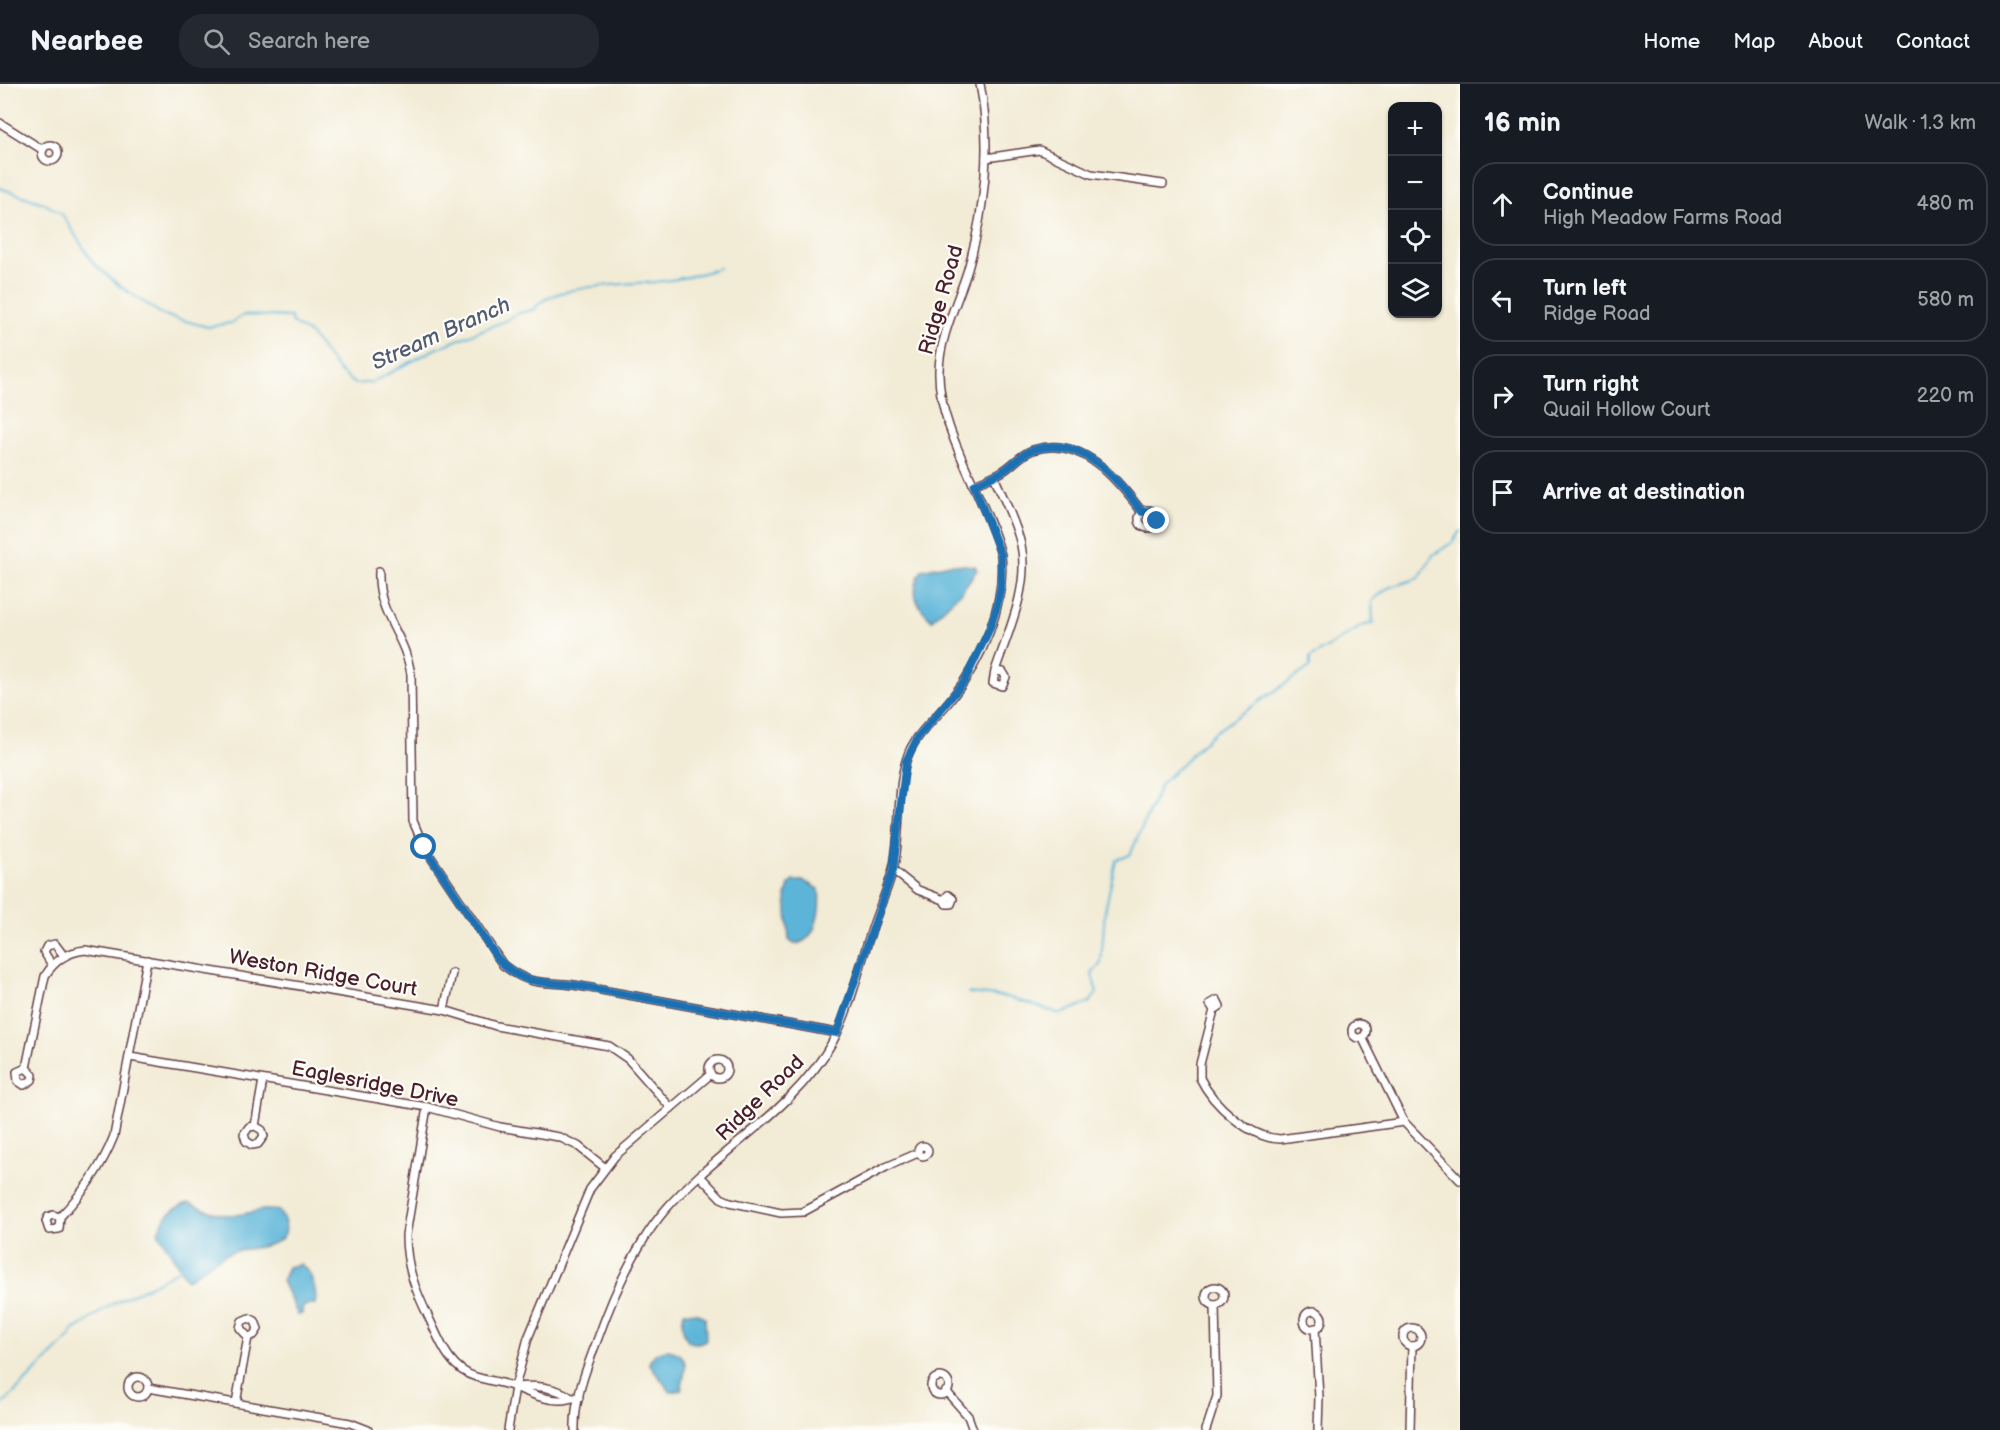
<!DOCTYPE html>
<meta charset="utf-8">
<style>
:root{--surface:#171b24;--page:#242831;--text:#f1f3f6;--muted:#9ea1a6;--line:#363941}
body{margin:0;font-family:"Balsamiq Sans",sans-serif;background:var(--page);color:var(--text)}
.controls{position:absolute;right:18px;top:18px;display:grid;overflow:hidden;border-radius:12px;box-shadow:0 2px 4px #0004}
.controls button{width:54px;height:54px;display:grid;place-items:center;padding:0;border:0;border-bottom:2px solid var(--line);background:var(--surface);color:var(--text);font:30px sans-serif}
.stop{position:absolute;width:18px;height:18px;margin:-14px;border:4px solid #1f6fb2;border-radius:50%;background:#fff}
.stop.end{background:#1f6fb2;border-color:#fff;box-shadow:0 2px 6px #0008}
.list{margin:0;padding:0;list-style:none}
h2{display:flex;justify-content:space-between;align-items:center;height:78px;margin:0;padding:0 24px;font-size:26px}
h2 small{font-size:20px;font-weight:400;color:var(--muted)}
.list li{display:grid;grid-template-columns:39px 1fr auto;gap:18px;align-items:center;box-sizing:border-box;height:84px;margin:0 12px 12px;padding:0 12px;border:2px solid var(--line);border-radius:24px}
.list b{display:block;font-size:22px;white-space:nowrap}
.list p{margin:0;font-size:20px;white-space:nowrap;color:var(--muted)}
.list em{font-size:20px;font-style:normal;color:var(--muted)}
.icon{flex:none;width:33px;height:33px;fill:none;stroke:currentColor;stroke-width:2;stroke-linecap:round;stroke-linejoin:round}
.map{position:relative;flex:none;width:1460px;height:1346px;overflow:hidden}
header{display:flex;align-items:center;gap:36px;box-sizing:border-box;height:84px;padding:0 30px;background:var(--surface);border-bottom:2px solid var(--line)}
header strong{font-size:28px}
nav{display:flex;gap:33px;margin-inline-start:auto;font-size:21px}
.search{width:420px;height:54px;background:var(--page);display:flex;align-items:center;gap:15px;box-sizing:border-box;padding:0 21px;border-radius:24px;color:var(--muted);font-size:22px}
main{display:flex}
aside{flex:1;background:var(--surface)}
.map>svg:first-child{display:block}
</style>
<header>
<strong>Nearbee</strong>
<div class="search"><svg class="icon" aria-label="search" viewBox="0 0 24 24"><circle cx="10" cy="10" r="6"/><path d="M15 15l6 6"/></svg>Search here</div>
<nav><a>Home</a><a>Map</a><a>About</a><a>Contact</a></nav>
</header>
<main>
<div class="map">
<svg width="1460" height="1346" viewBox="0 0 1460 1346">
<rect width="100%" height="100%" fill="#fdfcf7"/>
<filter id="ink" filterUnits="userSpaceOnUse"><feTurbulence type="fractalNoise" baseFrequency=".0167" numOctaves="2"/><feDisplacementMap in="SourceGraphic" scale="12" xChannelSelector="R" yChannelSelector="G"/><feConvolveMatrix kernelMatrix="1 2 1 2 8 2 1 2 1" color-interpolation-filters="sRGB"/></filter>
<filter id="wash" filterUnits="userSpaceOnUse"><feTurbulence type="fractalNoise" baseFrequency=".008" numOctaves="4" result="noise"/><feDisplacementMap in="SourceGraphic" scale="24" xChannelSelector="R" yChannelSelector="G"/><feGaussianBlur stdDeviation="1.35" result="paint"/><feColorMatrix in="noise" values="0 0 0 0 0 0 0 0 0 0 0 0 0 0 0 0 0 1.4 0 .05"/><feComposite in="paint" operator="in"/></filter>
<g filter="url(#wash)">
<rect width="100%" height="100%" fill="#f2ebd5"/>
<g fill="#5bb5d9" stroke="#526a82" stroke-width="1.5">
<path d="M950,480l25,2 2,4 -16,22 -29,28c-18,-16 -22,-30 -10,-50z"/>
<path d="M794,797h10l15,8c2,18 -1,53 -25,55l-5,-4 -3,-44 3,-11z"/>
<path d="M189,1119c14,5 27,12 42,12 17,0 30,-8 48,-4 27,41 -34,34 -53,43 -14,7 -26,17 -39,26l-29,-48c5,-14 16,-26 31,-29z"/>
<path d="M300,1180c11,6 18,27 15,40l-12,2 -1,8 -4,1 -16,-34 6,-14z"/>
<path d="M684,1228l14,1 7,5 1,22c-22,11 -26,-12 -22,-28z"/>
<path d="M668,1266c24,4 17,21 13,40l-11,2 -21,-29c4,-9 9,-12 19,-13z"/>
</g>
<g fill="none" stroke-linecap="round" stroke-linejoin="round">
<g stroke="#5bb5d9" stroke-width="2">
<path d="M0,104l43,15 18,10 33,51 27,23 42,28 45,12 23,-4 13,-8 47,2 1,6 18,11 30,38 15,12 18,-2 62,-33 72,-29 9,-6 19,-5c12,-24 95,-25 120,-27 22,-2 44,-7 64,-14"/>
<path d="M968,909l39,4 54,17 29,-12 7,-9 -5,-19 9,-11 4,-52 11,-51 14,-5 31,-71 52,-51 97,-66v-9l52,-32 11,-3 -1,-22 16,-13 31,-10 14,-23 20,-13 7,-11"/>
<path d="M0,1323l71,-71 1,-5c14,-7 25,-18 39,-26 24,-13 49,-22 71,-38"/>
</g>
</g>
</g>
<g filter="url(#ink)">
<g fill="none" stroke-linecap="round" stroke-linejoin="round">
<g stroke="#633e44" stroke-width="10">
<g id="minor">
<path d="M0,39l43,27"/>
<circle cx="50" cy="69" r="8"/>
<path d="M986,74l53,-8 52,24 72,10"/>
<path d="M994,392c9,22 22,46 27,69 9,42 -13,87 -26,126l8,1 3,5 -4,9 -9,-3 2,-12"/>
<path d="M973,401c10,-5 21,-8 30,-14 10,-6 18,-17 30,-21 48,-16 84,29 109,62"/>
<circle cx="1148" cy="435" r="9"/>
<path d="M379,487c-2,44 26,63 32,103l2,147 11,26 79,118c29,22 38,16 71,20l263,48"/>
<path d="M893,786l25,20 26,10 2,4h5l2,-5 -5,-4 -4,5"/>
<path d="M52,881l-8,-13 3,-6 8,-2 9,12"/>
<path d="M444,926l8,-37"/>
<path d="M1214,926l6,-4 -3,-6 -7,4 4,6 -14,54v14c13,27 50,60 80,61l124,-17"/>
<circle cx="1359" cy="947" r="7"/>
<path d="M1362,953l42,85 56,58"/>
<path d="M130,973l297,50 73,20 59,10 19,9 26,21"/>
<circle cx="718" cy="985" r="9"/>
<path d="M26,984l7,7 -1,5 -8,5 -6,-4 -1,-9 9,-4 19,-92c9,-15 22,-24 40,-26l359,60 52,16 113,20 19,13 43,49"/>
<path d="M427,1023l-21,128c0,31 9,55 23,83 11,23 20,51 47,59 13,4 28,5 41,11 13,5 29,13 44,12 7,0 10,-3 18,-2"/>
<path d="M255,1042l7,4 2,6 -6,8 -6,1 -6,-4 -2,-7 5,-7 6,-1 8,-46"/>
<circle cx="923" cy="1067" r="5"/>
<path d="M700,1092l21,22 9,4 51,11 22,-1 83,-45 32,-14"/>
<path d="M60,1133l-1,12 -10,1 -3,-9 2,-4 5,-2 7,2c23,-25 41,-48 54,-81l33,-176"/>
<circle cx="1215" cy="1212" r="9"/>
<circle cx="1313" cy="1236" r="9"/>
<path d="M1315,1244l4,69 -1,33"/>
<circle cx="1412" cy="1253" r="9"/>
<circle cx="138" cy="1303" r="10"/>
<circle cx="940" cy="1302" r="9"/>
<path d="M517,1303c17,-2 39,0 53,10"/>
<path d="M148,1304l202,35 18,7"/>
<path d="M946,1307l22,25 5,14"/>
<path d="M236,1319l12,-66 6,-2 4,-6 -3,-8 -6,-3 -7,3 -2,7 8,9"/>
<path d="M508,1346l7,-43 13,-49 62,-149 25,-33 96,-82"/>
<path d="M575,1346c-1,-32 12,-63 23,-92 16,-45 37,-93 68,-129 52,-60 128,-97 167,-168 18,-33 26,-74 38,-109 7,-24 20,-48 24,-72 6,-34 1,-79 15,-110 9,-19 28,-34 41,-51 31,-38 55,-94 50,-144 -15,-58 -64,-126 -62,-185 1,-35 19,-68 29,-101 17,-59 24,-125 12,-185"/>
<path d="M1206,1346l11,-34 -2,-91"/>
<path d="M1410,1346l2,-84"/>
</g>
</g>
<use href="#minor" stroke="#fff" stroke-width="7"/>
</g>
</g>
<g fill="none" stroke-linecap="round" stroke-linejoin="round" filter="url(#ink)">
<path stroke="#1f6fb2" stroke-width="8" d="M424,763l72,109c24,30 44,25 78,29l263,48 56,-163 13,-109 12,-24 46,-55 26,-54 7,-22 4,-21v-30l-27,-70c9,-5 20,-8 29,-14 10,-6 18,-17 30,-21 48,-16 84,28 109,62l10,-2 5,11"/>
</g>
<g text-anchor="middle" dominant-baseline="central" stroke-width="4.5" stroke-linejoin="round" paint-order="stroke">
<g font-size="21" fill="#4a1f2b" stroke="#fdfcf7">
<text transform="translate(941 216) rotate(-74)">Ridge Road</text>
<text transform="translate(323 889) rotate(10)">Weston Ridge Court</text>
<text transform="translate(375 1000) rotate(11)">Eaglesridge Drive</text>
<text transform="translate(760 1014) rotate(-44)">Ridge Road</text>
</g>
<g font-size="22" font-style="italic" fill="#515b71" stroke="#fdfcf7">
<text transform="translate(441 250) rotate(-24)">Stream Branch</text>
</g>
</g>
</svg>
<div class="controls">
<button>+</button>
<button>−</button>
<button><svg class="icon" aria-label="locate" viewBox="0 0 24 24"><circle cx="12" cy="12" r="6"/><path d="M12 2v4M12 18v4M2 12h4M18 12h4"/></svg></button>
<button><svg class="icon" aria-label="layers" viewBox="0 0 24 24"><path d="M12 4l9 5-9 5-9-5zM3 14l9 5 9-5"/></svg></button>
</div>
<div class="stop" style="left:424px;top:763px"></div>
<div class="stop end" style="left:1157px;top:437px"></div>
</div>
<aside>
<h2>16 min<small>Walk · 1.3 km</small></h2>
<ul class="list">
<li><svg class="icon" aria-label="ahead" viewBox="0 0 24 24"><path d="M12 20V5M6 11l6-6 6 6"/></svg><div><b>Continue</b><p>High Meadow Farms Road</p></div><em>480 m</em></li>
<li><svg class="icon" aria-label="left" viewBox="0 0 24 24"><path d="M17 20v-9H6M10 6l-5 5 5 5"/></svg><div><b>Turn left</b><p>Ridge Road</p></div><em>580 m</em></li>
<li><svg class="icon" aria-label="right" viewBox="0 0 24 24"><path d="M7 20v-9h11M14 6l5 5-5 5"/></svg><div><b>Turn right</b><p>Quail Hollow Court</p></div><em>220 m</em></li>
<li><svg class="icon" aria-label="arrive" viewBox="0 0 24 24"><path d="M6 21V4h12l-3 4 3 4H6"/></svg><div><b>Arrive at destination</b></div></li>
</ul>
</aside>
</main>
